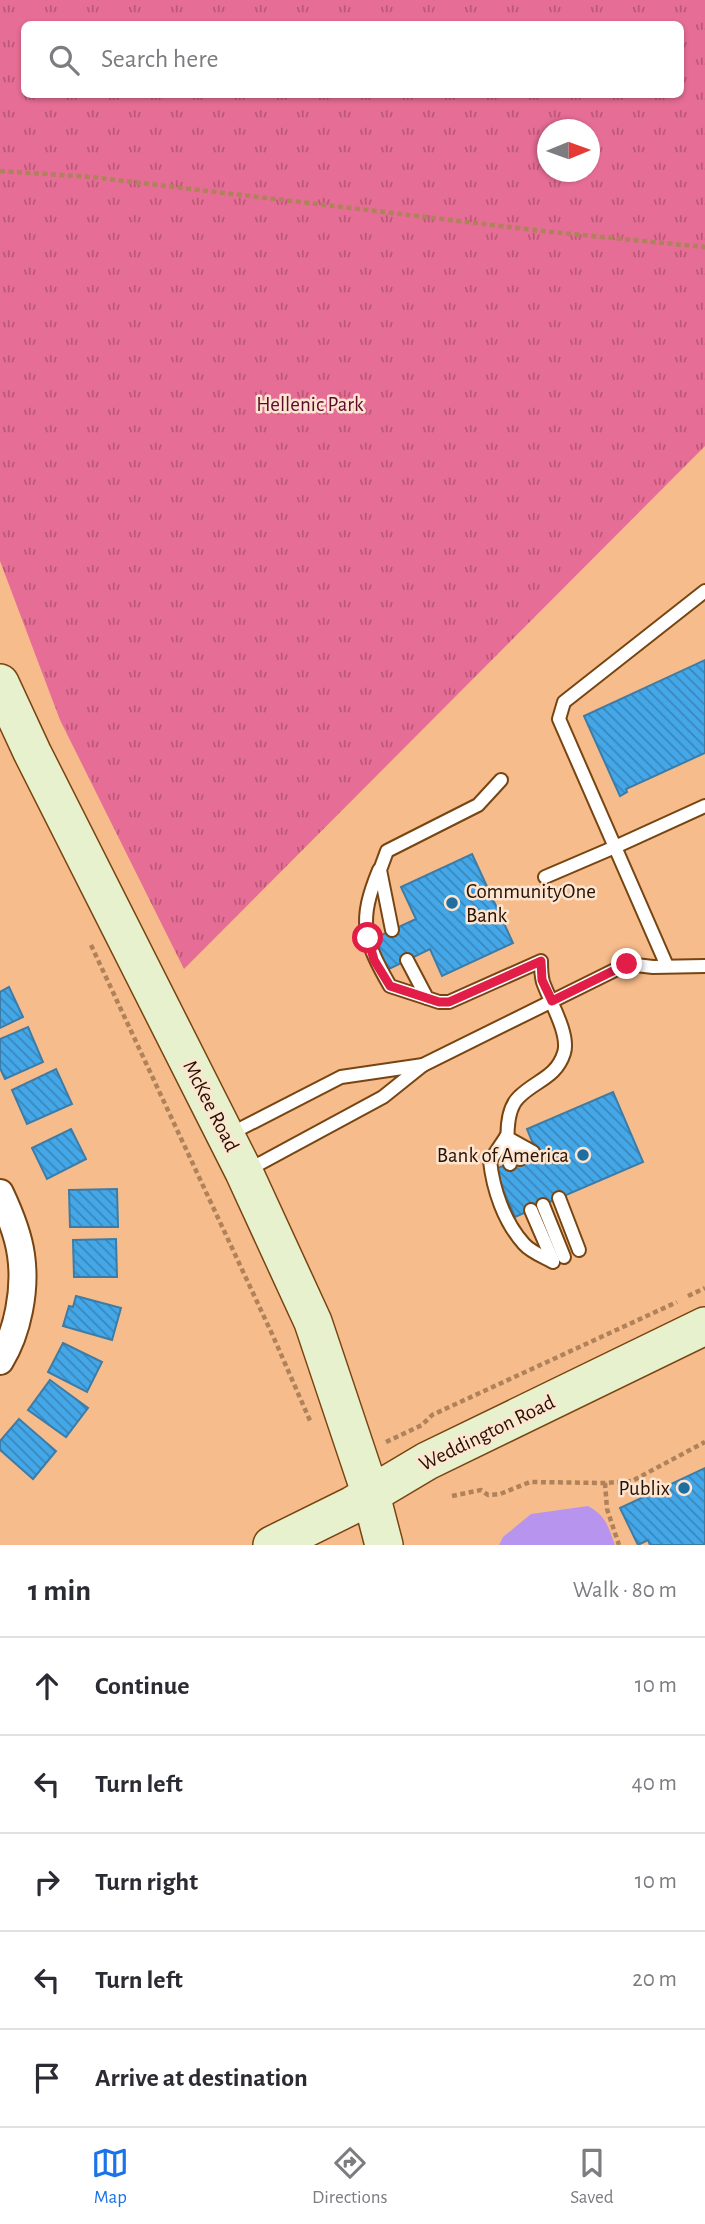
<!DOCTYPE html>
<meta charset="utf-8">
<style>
:root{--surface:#fff;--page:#f2f2f3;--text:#2b2b33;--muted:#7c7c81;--line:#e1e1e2;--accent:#1a73e8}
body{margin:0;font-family:"Alegreya Sans",sans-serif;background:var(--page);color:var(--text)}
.compass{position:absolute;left:537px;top:119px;width:63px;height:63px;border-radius:50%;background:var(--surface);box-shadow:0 2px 5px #0004;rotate:89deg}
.stop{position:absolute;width:21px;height:21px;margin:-16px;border:5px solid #e11d48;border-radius:50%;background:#fff}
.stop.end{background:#e11d48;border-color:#fff;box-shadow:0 2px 7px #0008}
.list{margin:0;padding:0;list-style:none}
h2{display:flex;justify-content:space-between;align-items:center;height:91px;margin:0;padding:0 28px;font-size:30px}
h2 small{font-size:23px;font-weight:400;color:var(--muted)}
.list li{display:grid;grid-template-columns:46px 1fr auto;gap:21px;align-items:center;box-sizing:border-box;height:98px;padding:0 28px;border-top:2px solid var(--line)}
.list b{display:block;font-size:26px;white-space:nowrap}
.list em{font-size:23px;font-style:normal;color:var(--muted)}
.icon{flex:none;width:38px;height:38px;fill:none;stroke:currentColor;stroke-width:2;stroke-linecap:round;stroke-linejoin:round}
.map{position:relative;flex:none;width:705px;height:1545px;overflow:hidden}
.search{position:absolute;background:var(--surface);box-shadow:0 2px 5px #0004;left:21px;right:21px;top:21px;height:77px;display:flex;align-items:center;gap:18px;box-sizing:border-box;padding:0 24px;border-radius:10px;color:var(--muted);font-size:26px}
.sheet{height:581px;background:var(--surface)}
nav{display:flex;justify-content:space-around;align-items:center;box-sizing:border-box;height:98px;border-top:2px solid var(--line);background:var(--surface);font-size:19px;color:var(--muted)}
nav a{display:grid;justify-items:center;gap:4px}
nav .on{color:var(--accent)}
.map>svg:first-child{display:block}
</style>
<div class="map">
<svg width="705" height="1545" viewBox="0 0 705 1545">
<defs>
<pattern id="park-tufts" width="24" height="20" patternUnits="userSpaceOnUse" patternTransform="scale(1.75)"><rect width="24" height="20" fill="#e66d95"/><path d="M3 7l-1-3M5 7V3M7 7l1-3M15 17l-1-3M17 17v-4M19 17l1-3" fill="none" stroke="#ba5877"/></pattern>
<pattern id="building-back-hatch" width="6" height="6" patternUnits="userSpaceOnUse" patternTransform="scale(1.75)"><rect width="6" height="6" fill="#44a7e8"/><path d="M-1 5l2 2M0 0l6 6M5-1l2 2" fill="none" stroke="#3987ba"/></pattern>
</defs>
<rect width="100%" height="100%" fill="#f7bc8b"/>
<path fill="url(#park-tufts)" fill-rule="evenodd" d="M0,0h705v446l-521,523 -124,-249 -60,-159zM24,24h656v70h-656zM548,130h42v42h-42z"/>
<path fill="#b795ef" d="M588,1506c18,10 20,20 27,39h-116l4,-8 28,-23z"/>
<g fill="url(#building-back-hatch)" stroke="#3d7ca7" stroke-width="2">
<path d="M705,660v93l-79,36 1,3 -7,4 -36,-80z"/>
<path d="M472,854l41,89 -71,33 -12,-27 -43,21 -14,-31 43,-20 -15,-32z"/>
<path d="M9,987l14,30 -23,11v-36z"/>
<path d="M28,1027l15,35 -38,17 -5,-11v-29z"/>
<path d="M56,1069l16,35 -45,20 -15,-34z"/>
<path d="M613,1092l30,70 -128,55 -21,-48 16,-5 26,-13 -9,-22z"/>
<path d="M71,1129l15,30 -39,20 -15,-31z"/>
<path d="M117,1189l1,38h-48l-1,-37z"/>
<path d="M116,1239l1,38h-43l-1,-37z"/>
<path d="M76,1296l45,12 -9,32 -49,-14 6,-20 4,1z"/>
<path d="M63,1343l39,19 -15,30 -39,-20z"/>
<path d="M50,1380l38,28 -22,29 -38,-27z"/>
<path d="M19,1419l37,32 -23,28 -33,-29v-9z"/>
<path d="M705,1468v77h-55l-2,-5 -10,5 -18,-37z"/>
</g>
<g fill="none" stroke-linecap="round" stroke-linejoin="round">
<g stroke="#774511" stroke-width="16">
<g id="lane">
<path d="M379,870c-21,51 -16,69 11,116l37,12"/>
<path d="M545,877l70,-30 -56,-128 5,-17 141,-111"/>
<path d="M392,930l-12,-60 7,-19 91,-46 23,-25"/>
<path d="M407,960l20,38 12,4h10l92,-41c0,7 0,14 2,21 6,18 27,52 21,71 -8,25 -28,27 -45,44 -15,14 -12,48 -9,67"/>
<path d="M667,966l-52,-119 90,-41"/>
<path d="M423,1065l204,-101 26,3 52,-1"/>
<path d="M228,1135l113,-58 82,-12 -40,32 -135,73"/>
<path d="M506,1137l-16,24c3,28 14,61 34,83 7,8 20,13 29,18"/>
<path d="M506,1137l27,15"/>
<path d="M508,1140l12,19"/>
<path d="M559,1198l20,52"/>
<path d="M543,1205l21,52"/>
<path d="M531,1210l22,51"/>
</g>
</g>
<g stroke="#774511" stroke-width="30">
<path id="street" d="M0,1193c9,19 18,40 21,62 5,34 -3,77 -21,106"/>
</g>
<g stroke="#774511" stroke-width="40">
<g id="secondary">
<path d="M0,683l32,69 212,420 69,150 58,173 13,50"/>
<path d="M272,1545l81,-40 74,-44 278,-135"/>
</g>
</g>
<g stroke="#b0825c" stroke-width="4.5" stroke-dasharray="5 3.5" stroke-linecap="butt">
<path d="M0,171l91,6 460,55 154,15"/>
<path d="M91,945l182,391 38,87"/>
<path d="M688,1296l17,-8"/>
<path d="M386,1442l36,-17 10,-10 245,-113"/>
<path d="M605,1483l2,26 12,36"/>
<path d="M452,1496l29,-6 7,5 12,-1 30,-12 75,1 27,-2 73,-39"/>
</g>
<use href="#lane" stroke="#fff" stroke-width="12"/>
<use href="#street" stroke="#fff" stroke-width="26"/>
<use href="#secondary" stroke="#e8f1cd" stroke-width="37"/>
</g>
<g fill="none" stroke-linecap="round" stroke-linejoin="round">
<path stroke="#e11d48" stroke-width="9" d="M368,938l6,22 16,26 49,16h10l92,-41 1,19 10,21 75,-37"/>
</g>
<g fill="#1e6fa0" stroke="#fee5d2" stroke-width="2.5">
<circle cx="452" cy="903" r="7"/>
<circle cx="583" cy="1155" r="7"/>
<circle cx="684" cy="1488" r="7"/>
</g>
<g text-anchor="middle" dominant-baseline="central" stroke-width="5" stroke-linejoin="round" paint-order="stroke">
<g font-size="21" fill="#5d0a2e" stroke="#fee5d2">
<text x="310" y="404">Hellenic Park</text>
</g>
<g font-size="21" fill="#271201" stroke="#fee5d2" text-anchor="end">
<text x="466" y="891" text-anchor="start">CommunityOne<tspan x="466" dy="24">Bank</tspan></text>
<text x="569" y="1155">Bank of America</text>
<text x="670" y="1488">Publix</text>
</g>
<g font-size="21" fill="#271201" stroke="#fee5d2">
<text transform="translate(211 1106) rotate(63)">McKee Road</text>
<text transform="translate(487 1433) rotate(-26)">Weddington Road</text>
</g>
</g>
</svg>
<svg class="compass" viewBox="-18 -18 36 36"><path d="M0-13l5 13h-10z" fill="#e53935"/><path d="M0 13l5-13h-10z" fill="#7c7c81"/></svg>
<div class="stop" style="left:368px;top:938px"></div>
<div class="stop end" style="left:627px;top:964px"></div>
<div class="search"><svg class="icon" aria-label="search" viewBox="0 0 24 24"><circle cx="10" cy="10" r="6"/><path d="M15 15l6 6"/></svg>Search here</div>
</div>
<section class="sheet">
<h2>1 min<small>Walk · 80 m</small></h2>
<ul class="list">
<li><svg class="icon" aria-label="ahead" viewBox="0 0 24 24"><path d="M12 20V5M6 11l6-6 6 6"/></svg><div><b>Continue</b></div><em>10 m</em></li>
<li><svg class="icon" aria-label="left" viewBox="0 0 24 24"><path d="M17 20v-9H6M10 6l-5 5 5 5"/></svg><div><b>Turn left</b></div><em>40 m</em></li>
<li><svg class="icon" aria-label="right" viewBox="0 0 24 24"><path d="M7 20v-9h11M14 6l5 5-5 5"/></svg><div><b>Turn right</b></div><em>10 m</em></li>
<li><svg class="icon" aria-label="left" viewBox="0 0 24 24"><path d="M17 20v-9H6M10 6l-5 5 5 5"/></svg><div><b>Turn left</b></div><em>20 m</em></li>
<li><svg class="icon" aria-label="arrive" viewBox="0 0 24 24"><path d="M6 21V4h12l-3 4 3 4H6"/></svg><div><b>Arrive at destination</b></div></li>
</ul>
</section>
<nav>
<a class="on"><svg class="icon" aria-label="map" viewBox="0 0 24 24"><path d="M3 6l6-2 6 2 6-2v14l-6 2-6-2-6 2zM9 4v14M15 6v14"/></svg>Map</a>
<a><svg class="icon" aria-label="directions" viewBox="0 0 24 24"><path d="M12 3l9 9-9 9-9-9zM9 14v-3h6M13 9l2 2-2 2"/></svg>Directions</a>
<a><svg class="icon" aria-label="saved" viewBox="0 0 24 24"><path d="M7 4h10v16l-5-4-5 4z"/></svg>Saved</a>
</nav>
